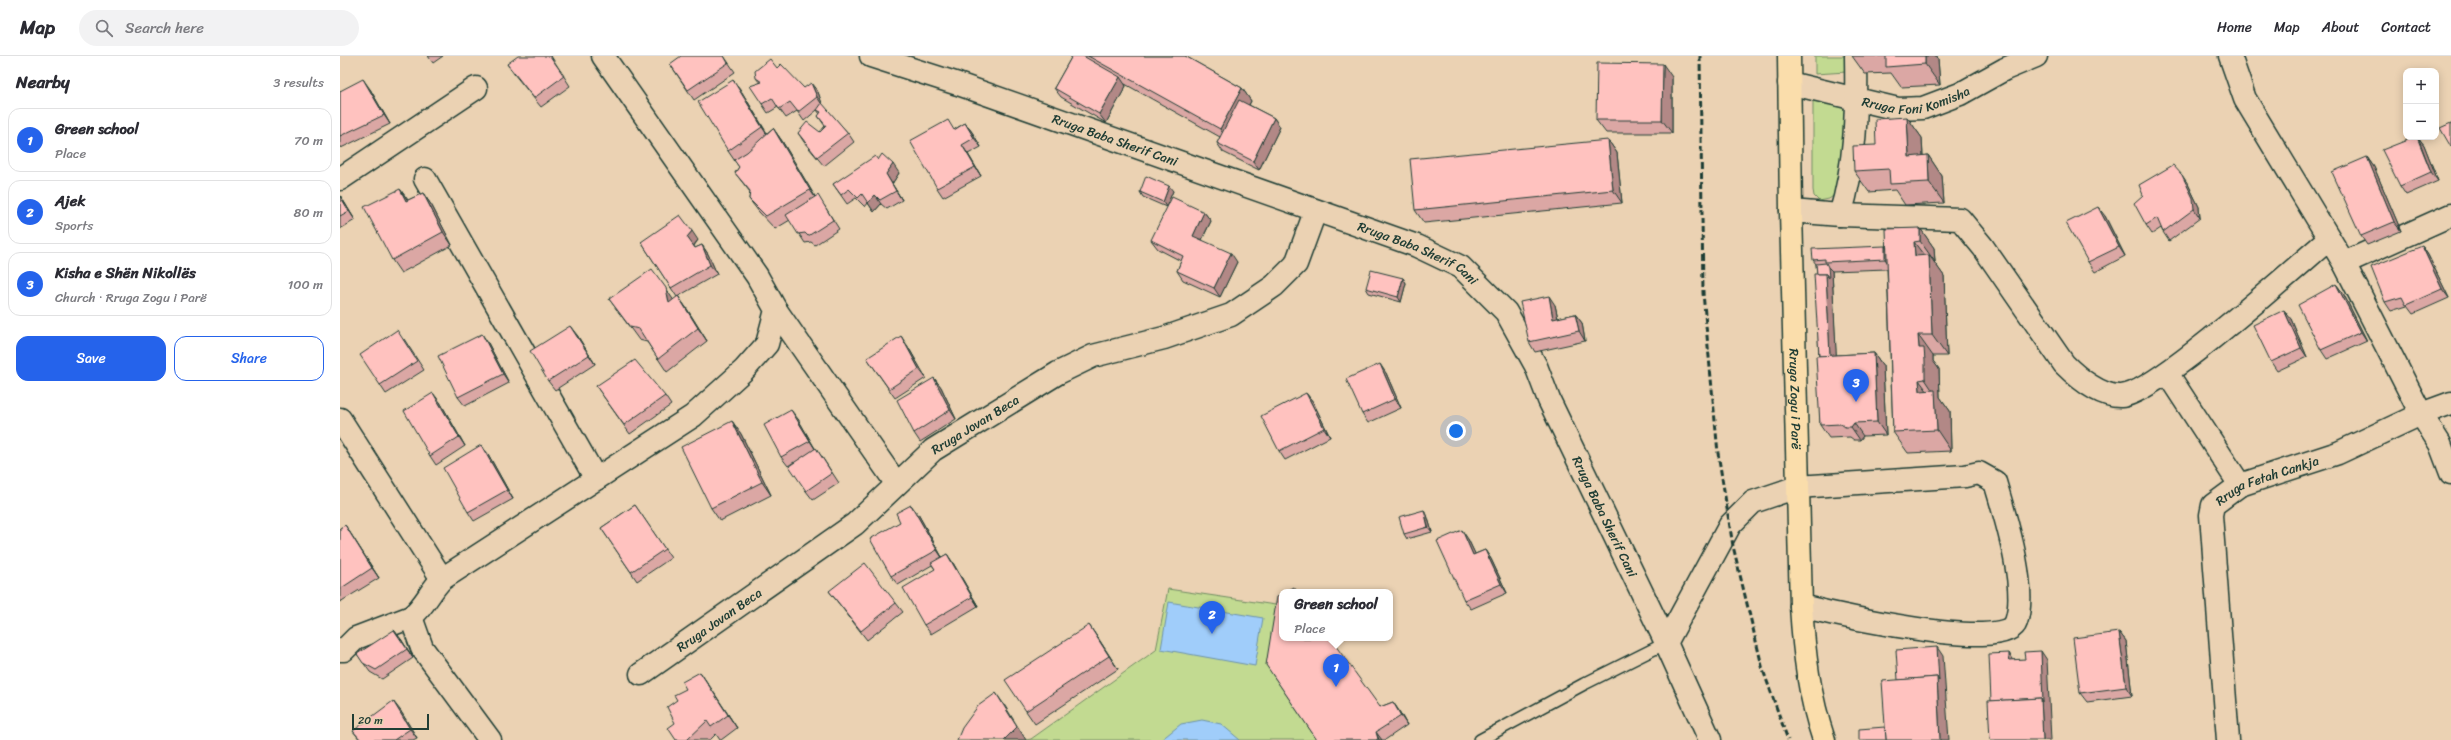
<!DOCTYPE html>
<meta charset="utf-8">
<style>
:root{--surface:#fff;--page:#f2f2f3;--text:#2b2b33;--muted:#7c7c81;--line:#e1e1e2;--accent:#2563eb}
body{margin:0;font-family:Sriracha,sans-serif;background:var(--page);color:var(--text)}
.controls{position:absolute;right:12px;top:12px;display:grid;overflow:hidden;border-radius:8px;box-shadow:0 2px 10px #0003}
.controls button{width:36px;height:36px;display:grid;place-items:center;padding:0;border:0;border-bottom:1px solid var(--line);background:var(--surface);color:var(--text);font:20px sans-serif}
.scale{position:absolute;left:12px;bottom:10px;width:77px;box-sizing:border-box;padding-left:4px;border:2px solid #1f3d34;border-top:0;font-size:11px;line-height:14px;white-space:nowrap;color:#1f3d34;-webkit-text-stroke:3px #ebd2b3;paint-order:stroke}
.you{position:absolute;left:1116px;top:375px;width:14px;height:14px;margin:-10px;border:3px solid #fff;border-radius:50%;background:#1a73e8;box-shadow:0 0 0 6px #1a73e833}
.badge{display:grid;place-items:center;width:26px;height:26px;border-radius:50%;background:var(--accent);color:#fff;font-size:13px;font-weight:700}
.pin{position:absolute;translate:-50% -33px;filter:drop-shadow(0 1px 2px #0008)}
.pin::after{content:'';position:absolute;top:21px;width:14px;height:12px;background:inherit;clip-path:polygon(0 0,100% 0,50% 100%)}
.popup{position:absolute;left:939px;top:533px;width:114px;height:52px;box-sizing:border-box;display:grid;place-content:center;border-radius:8px;background:var(--surface);filter:drop-shadow(0 1px 3px #0005);font-size:13px;white-space:nowrap;color:var(--muted)}
.popup b{font-size:15px;color:var(--text)}
.popup::after{content:'';position:absolute;left:50%;top:100%;margin-left:-8px;border:8px solid transparent;border-top-color:var(--surface)}
.list{margin:0;padding:0;list-style:none}
h2{display:flex;justify-content:space-between;align-items:center;height:52px;margin:0;padding:0 16px;font-size:17px}
h2 small{font-size:13px;font-weight:400;color:var(--muted)}
.list li{display:grid;grid-template-columns:26px 1fr auto;gap:12px;align-items:center;box-sizing:border-box;height:64px;margin:0 8px 8px;padding:0 8px;border:1px solid var(--line);border-radius:12px}
.list b{display:block;font-size:15px;white-space:nowrap}
.list p{margin:0;font-size:13px;white-space:nowrap;color:var(--muted)}
.list em{font-size:13px;font-style:normal;color:var(--muted)}
.actions{display:flex;gap:8px;padding:12px 16px}
.actions a{flex:1;padding:9px 0;border:1px solid var(--accent);border-radius:12px;text-align:center;font-size:14px;color:var(--accent)}
.actions .main{background:var(--accent);color:#fff}
.icon{flex:none;width:22px;height:22px;fill:none;stroke:currentColor;stroke-width:2;stroke-linecap:round;stroke-linejoin:round}
.map{position:relative;flex:none;width:2111px;height:684px;overflow:hidden}
header{display:flex;align-items:center;gap:24px;box-sizing:border-box;height:56px;padding:0 20px;background:var(--surface);border-bottom:1px solid var(--line)}
header strong{font-size:19px}
nav{display:flex;gap:22px;margin-inline-start:auto;font-size:14px}
.search{width:280px;height:36px;background:var(--page);display:flex;align-items:center;gap:10px;box-sizing:border-box;padding:0 14px;border-radius:22px;color:var(--muted);font-size:15px}
main{display:flex}
aside{flex:1;background:var(--surface)}
.map>svg:first-child{display:block}
</style>
<header>
<strong>Map</strong>
<div class="search"><svg class="icon" aria-label="search" viewBox="0 0 24 24"><circle cx="10" cy="10" r="6"/><path d="M15 15l6 6"/></svg>Search here</div>
<nav><a>Home</a><a>Map</a><a>About</a><a>Contact</a></nav>
</header>
<main>
<aside>
<h2>Nearby<small>3 results</small></h2>
<ul class="list">
<li><span class="badge">1</span><div><b>Green school</b><p>Place</p></div><em>70 m</em></li>
<li><span class="badge">2</span><div><b>Ajek</b><p>Sports</p></div><em>80 m</em></li>
<li><span class="badge">3</span><div><b>Kisha e Shën Nikollës</b><p>Church · Rruga Zogu i Parë</p></div><em>100 m</em></li>
</ul>
<div class="actions"><a class="main">Save</a><a>Share</a></div>
</aside>
<div class="map">
<svg width="2111" height="684" viewBox="0 0 2111 684">
<rect width="100%" height="100%" fill="#ebd2b3"/>
<filter id="ink" filterUnits="userSpaceOnUse"><feTurbulence type="fractalNoise" baseFrequency=".025" numOctaves="2"/><feDisplacementMap in="SourceGraphic" scale="8" xChannelSelector="R" yChannelSelector="G"/><feConvolveMatrix kernelMatrix="1 2 1 2 8 2 1 2 1" color-interpolation-filters="sRGB"/></filter>
<g filter="url(#ink)">
<g fill="#c2da91" stroke="#708c62">
<path d="M1475,0h31v16l-31,2z"/>
<path d="M1506,44l1,35 -11,59 -7,5 -10,2 -5,-5 -1,-6v-89z"/>
<path d="M828,533l114,17 -10,68 45,66h-291l5,-1 125,-89z"/>
</g>
<g fill="#a0cdfa" stroke="#6c93ab">
<path d="M829,546l94,16 -8,48 -94,-17z"/>
<path d="M862,664l19,4 19,16h-79l20,-16z"/>
</g>
<g fill="none" stroke-linecap="round" stroke-linejoin="round">
<g stroke="#1f3d34" stroke-width="14">
<path id="service" d="M1140,684l104,-56 82,-41"/>
</g>
<g stroke="#1f3d34" stroke-width="25">
<g id="minor">
<path id="s1" d="M531,0l87,28 459,162 44,21 45,45 30,54 13,34 113,234 48,106"/>
<path d="M1890,0l15,43 99,164 77,151 19,30 11,29"/>
<path id="s2" d="M1449,27l109,26 25,-1 37,-14 45,-25 31,-13"/>
<path d="M0,123l136,-91"/>
<path d="M85,123l171,300"/>
<path d="M1451,155l49,4 120,4 23,28 81,117c14,14 37,33 57,32 35,-2 174,-128 208,-157"/>
<path d="M1500,159c16,-51 17,-106 16,-159"/>
<path d="M2004,207l107,-48"/>
<path d="M436,254l120,173"/>
<path d="M1827,317l73,112"/>
<path d="M0,363l102,160"/>
<path d="M71,561l11,31 68,92"/>
<path d="M1326,587l64,-118 23,-23 44,-15 168,-11 14,-3 16,9c10,34 33,105 21,140 -10,32 -187,-9 -215,-16"/>
<path d="M0,594h4l12,-12 55,-21c13,-10 19,-26 31,-38l251,-163 51,-46 23,-26 9,-34 -19,-34 -154,-220"/>
<path id="s3" d="M301,618l214,-150 78,-74 125,-77 35,-17 71,-18 67,-23 43,-29 22,-22 19,-52"/>
<path id="s4" d="M1888,684l-17,-225 2,-10 27,-20 98,-32 83,-39 30,-11"/>
</g>
</g>
<g stroke="#1f3d34" stroke-width="25">
<g id="primary">
<path id="s5" d="M1449,0l2,155 10,395c3,47 8,90 23,134"/>
</g>
</g>
<use href="#service" stroke="#ebd2b3" stroke-width="11"/>
<use href="#minor" stroke="#ebd2b3" stroke-width="22"/>
<use href="#primary" stroke="#faddab" stroke-width="22"/>
<path stroke="#1f3d34" stroke-width="3" stroke-dasharray="6 3" stroke-linecap="butt" d="M1360,0l3,237 15,160 15,93 30,124 25,70"/>
</g>
<g fill="#dba7a4" stroke="#1f3d34">
<path d="M88,0h15l-10,7z"/>
<path d="M211,0l19,30 -29,21 -27,-33 -7,-10z"/>
<path d="M384,0l11,16 -41,28 -24,-36z"/>
<path d="M732,0h113l57,32 9,13 -2,4 25,13 6,9 -21,43 -36,-18 -6,-9 3,-6 -95,-53 1,2 -20,37 -45,-26 -7,-9z"/>
<path d="M1512,0h85l1,3 2,26 -39,2 -10,-14 -26,1z"/>
<path d="M437,12l27,20 14,4 4,12 26,29 6,9 -30,24 -20,-24 -6,-9 22,-1 5,-6 -7,-10 2,-2 -3,-4 -13,11 -7,-10 -11,7 -8,-11 -10,6 -6,-9 -2,-21 -4,-5z"/>
<path d="M1332,21v56h-66l-10,-13z"/>
<path d="M393,24l7,9 27,44 6,-5 9,13 33,56 9,8 15,24 -24,16 -4,-3 -6,1 -15,-23 -15,9 -16,-17 -10,-13 1,-7 -15,-19 4,-6 -11,-16z"/>
<path d="M30,33l20,35 -49,24 -1,-1v-56z"/>
<path d="M1567,61l15,21 1,18 5,-1 14,21 2,27 -39,2 -10,-15 -26,2 -15,-21 22,-26z"/>
<path d="M625,67l7,9 9,15 -13,7 13,22 -38,21 -6,-9 18,-59z"/>
<path d="M2078,81l6,8 14,36 -32,14 -6,-9z"/>
<path d="M1268,84l9,13 5,50 -198,20 -9,-13z"/>
<path d="M2027,101l7,10 27,64 -34,14 -6,-9z"/>
<path d="M538,104l21,13 -7,11 10,16 -15,9 -6,-5 -7,8 -6,-9 -3,4 -9,-9 -9,6 -14,-20z"/>
<path d="M1848,128l11,23 1,11 -31,23 -6,-9 -2,-4 -9,6 -6,-9z"/>
<path d="M60,133l8,11 15,-7 9,13 20,39 -51,28 -9,-13z"/>
<path d="M833,135l-7,16 -23,-10 -3,-5z"/>
<path d="M0,139l15,25 -15,9z"/>
<path d="M864,156l7,9 -9,19 35,22 -17,35 -37,-17 -6,-9 4,-10 -23,-12 -7,-9z"/>
<path d="M1765,160l20,40 -30,16 -7,-10z"/>
<path d="M1580,172l14,20 1,14h-1l10,14 3,80h-14v5l6,8 1,28 10,14 1,40 -43,2 -15,-21 -6,-163 -55,2 4,84 38,-2 9,13 3,69 -23,1 -3,4h-6l-4,-3 -21,1 -9,-13 -3,-151 -1,-10 -3,-4 73,-12z"/>
<path d="M358,184l-4,6 1,2 7,-3 6,9 9,20 -40,23 -36,-55z"/>
<path d="M2082,190l6,9 21,43 -36,16 -6,-8 -16,5 -6,-9z"/>
<path d="M1063,222l3,5 -5,19 -32,-9 -3,-5z"/>
<path d="M1996,228l7,9 24,48 -40,18 -6,-9z"/>
<path d="M338,240l9,13 20,32 -40,31 -20,-30 -8,-2 -30,-41 65,1z"/>
<path d="M1215,249l3,13 17,-4 7,9 3,18 -50,11 -6,-10z"/>
<path d="M1951,263l16,38 -30,14 -6,-9z"/>
<path d="M237,279l18,29 -40,26 -7,-9z"/>
<path d="M64,283l20,31 -38,24 -6,-9z"/>
<path d="M148,287l21,40 -44,23 -7,-9z"/>
<path d="M567,289l19,33 -31,20 -28,-40z"/>
<path d="M1046,317l15,35 -33,15 -6,-9z"/>
<path d="M594,322l7,9 15,32 -36,23 -6,-9z"/>
<path d="M256,330l69,10 6,9 -41,29z"/>
<path d="M966,337l7,9 17,35 -45,23 -6,-9z"/>
<path d="M100,346l25,44 -29,19 -6,-9z"/>
<path d="M458,363l17,30 1,-1 23,35 -26,17 -7,-9 -12,-29 -6,4 -7,-9z"/>
<path d="M392,365l9,13 30,61 -51,26 -9,-13z"/>
<path d="M141,389l7,9 25,45 -39,22 -6,-9z"/>
<path d="M295,449l36,53 -34,23 -36,-53z"/>
<path d="M1084,454l3,5 5,17 -25,7 -3,-5z"/>
<path d="M578,458l24,43 5,-3 6,9 25,43 -47,28 -7,-9 11,-56 -3,-4 -34,20 -7,-9 9,-54z"/>
<path d="M5,469l34,53 -39,24v-74z"/>
<path d="M1128,483l7,15 10,-4 6,9 16,34 -36,16 -7,-9z"/>
<path d="M489,535l67,12 7,9 -36,28 -31,-40z"/>
<path d="M1779,576l7,9 6,55 -45,6 -7,-9z"/>
<path d="M758,582l20,31 -83,55 -9,-13z"/>
<path d="M61,583l12,19 -31,21 -12,-7 -13,-18z"/>
<path d="M360,616l37,56 -16,12h-1l-4,-6 -6,6h-34l1,-40z"/>
<path d="M1053,646l6,9 8,14 -22,15h-68l63,-33z"/>
<path d="M60,654l17,28 -4,2h-53l-7,-9z"/>
</g>
<g fill="#b28886" stroke="#1f3d34">
<path d="M1585,0h12l1,3 2,26 -15,-21z"/>
<path d="M1323,8l9,13v56l-10,-13z"/>
<path d="M780,21l6,9 -20,37 -7,-9z"/>
<path d="M23,23l7,10 20,35 -6,-9z"/>
<path d="M393,24l7,9 28,47 -6,-9z"/>
<path d="M471,27l7,9 5,14 -6,-9z"/>
<path d="M902,32l9,13 -22,41 -9,-13z"/>
<path d="M1567,61l15,21 2,40 -15,-21z"/>
<path d="M934,62l6,9 -21,43 -6,-9z"/>
<path d="M625,67l7,9 9,15 -7,-9z"/>
<path d="M433,72l9,13 37,62 -9,-13z"/>
<path d="M2078,81l6,8 14,36 -7,-9z"/>
<path d="M1268,84l9,13 5,50 -9,-13z"/>
<path d="M622,89l6,9 13,22 -6,-9z"/>
<path d="M1588,99l14,21 2,27 -15,-21z"/>
<path d="M2027,101l7,10 27,64 -7,-9z"/>
<path d="M553,108l6,9 -7,11 10,16 -16,-26z"/>
<path d="M1842,119l6,9 11,23 1,11 -6,-9z"/>
<path d="M829,130l4,5 -7,16 -3,-5z"/>
<path d="M60,133l9,13 -3,-1z"/>
<path d="M83,137l9,13 20,39 -9,-13z"/>
<path d="M0,139l15,25 -6,-9 -9,-15z"/>
<path d="M535,139l6,9 -7,8 -6,-9z"/>
<path d="M1758,151l7,9 20,40 -6,-9z"/>
<path d="M864,156l7,9 -12,24 -6,-9z"/>
<path d="M1580,172l14,20 1,14 -15,-21z"/>
<path d="M352,175l6,9 -5,6 -6,-9z"/>
<path d="M1574,186l15,20 -14,-6z"/>
<path d="M362,189l6,9 9,20 -7,-9z"/>
<path d="M1545,190l6,9 1,14 -7,-10z"/>
<path d="M2082,190l6,9 21,43 -7,-9z"/>
<path d="M891,197l6,9 -17,35 -6,-9z"/>
<path d="M1589,199l15,21 3,80 -15,-21z"/>
<path d="M1488,211l4,4 5,98 -7,-9 -4,-86z"/>
<path d="M1063,222l3,5 -5,19 -3,-5z"/>
<path d="M321,226l14,20 -6,1z"/>
<path d="M1996,228l7,9 24,48 -6,-9z"/>
<path d="M338,240l9,13 20,32 -9,-13z"/>
<path d="M1209,240l6,9 5,23 -7,-9z"/>
<path d="M1944,254l7,9 16,38 -6,-9z"/>
<path d="M1235,258l7,9 3,18 -6,-10z"/>
<path d="M230,270l7,9 18,29 -6,-9z"/>
<path d="M142,278l6,9 21,40 -6,-9z"/>
<path d="M1578,279l15,21v5l6,8 1,28 10,14 1,40 -14,-21 -2,-36 -10,-15 -6,-31z"/>
<path d="M561,280l6,9 19,33 -7,-9z"/>
<path d="M1534,297l9,13 3,69 -9,-13z"/>
<path d="M1040,308l6,9 15,35 -6,-9z"/>
<path d="M594,322l7,9 15,32 -6,-9z"/>
<path d="M1579,324l15,20 -14,-9z"/>
<path d="M93,337l7,9 25,44 -6,-9z"/>
<path d="M966,337l7,9 17,35 -6,-9z"/>
<path d="M451,354l7,9 18,31 -6,-9z"/>
<path d="M392,365l9,13 30,61 -9,-13z"/>
<path d="M1514,367l9,13 -3,4 -9,-13z"/>
<path d="M141,389l7,9 25,45 -6,-9z"/>
<path d="M571,449l7,9 25,45 -6,-9z"/>
<path d="M1084,454l3,5 5,17 -4,-5z"/>
<path d="M5,469l6,9 28,44 -7,-10z"/>
<path d="M1122,474l6,9 12,25 -7,-9z"/>
<path d="M1145,494l6,9 16,34 -6,-9z"/>
<path d="M607,498l6,9 25,43 -6,-9z"/>
<path d="M749,569l9,13 20,31 -9,-13z"/>
<path d="M54,574l7,9 12,19 -6,-9z"/>
<path d="M1779,576l7,9 6,55 -6,-9z"/>
<path d="M1597,591l6,9 6,84h-9l-3,-63z"/>
<path d="M1701,595l6,9 4,80h-8l-2,-42z"/>
<path d="M1669,597l6,9 -6,-2z"/>
<path d="M360,616l9,13 28,43 -9,-13z"/>
<path d="M656,637l9,13 21,34h-22z"/>
<path d="M53,645l7,9 17,28 -7,-9z"/>
<path d="M1053,646l6,9 8,14 -6,-9z"/>
<path d="M1036,676l6,8h-3z"/>
</g>
<g fill="#ffc2bf" stroke="#1f3d34">
<path d="M178,0h32l14,20 -30,22 -27,-34z"/>
<path d="M341,0h43l4,7 -40,27 -18,-26z"/>
<path d="M732,0h11l37,21 -21,37 -45,-26z"/>
<path d="M748,0h97l57,32 -22,41z"/>
<path d="M1546,0h39v8l-39,3z"/>
<path d="M430,3l7,9 4,-4 23,24 7,-5 6,14 -19,15 -8,-10 -11,7 -7,-11 -10,6 -12,-18 12,-4 -6,-4 -1,-7z"/>
<path d="M1257,7l66,1 -1,56h-66z"/>
<path d="M23,23l21,36 -44,21v-45z"/>
<path d="M393,24l29,47 -34,24 -30,-49z"/>
<path d="M899,44l35,18 -21,43 -36,-18z"/>
<path d="M482,47l26,30 -31,24 -19,-24 9,-11 13,10 6,-6 -8,-10 3,-4 -4,-2z"/>
<path d="M1567,61l2,40 19,-2 1,27 -39,2 -1,-15 -35,2 -1,-25 23,-1 -1,-26z"/>
<path d="M608,64l6,10 11,-7 9,15 -12,7 13,22 -38,21 -27,-47z"/>
<path d="M2111,67v24l-11,-19z"/>
<path d="M433,72l37,62 -44,26 -17,-17 1,-8 -15,-18 4,-6 -5,-7 13,-8z"/>
<path d="M2075,81h2l14,35 -31,14 -18,-36z"/>
<path d="M1268,84l5,50 -198,20 -5,-51z"/>
<path d="M542,98l11,10 -7,10 10,17 -16,9 -5,-5 -7,8 -6,-9 -4,4 -9,-9 -8,6 -8,-11 42,-28 3,4z"/>
<path d="M2027,101l27,65 -33,14 -29,-64z"/>
<path d="M1833,109l9,10 11,23 1,11 -31,23 -6,-14 -11,7 -12,-22 9,-8 -4,-10z"/>
<path d="M806,120l23,10 -6,16 -23,-10z"/>
<path d="M60,133l6,12 17,-8 20,39 -51,28 -28,-53z"/>
<path d="M478,139l15,25 -25,16 -3,-3 -7,1 -12,-19z"/>
<path d="M0,140l9,15 -9,5z"/>
<path d="M832,141l32,15 -11,24 38,17 -17,35 -37,-17 6,-15 -32,-16z"/>
<path d="M1758,151l21,40 -31,15 -22,-39z"/>
<path d="M340,159l12,16 -5,6 8,11 7,-3 8,20 -39,23 -30,-46z"/>
<path d="M1580,172v13l-6,1 1,14 14,-1 3,80h-14l1,13h5l1,13v18l-6,1 1,11 15,-1 2,40 -44,2 -7,-203z"/>
<path d="M1545,190v13l-60,3v-3l-12,1 -1,-11z"/>
<path d="M2082,190l20,43 -36,16 -4,-8 -17,5 -14,-35z"/>
<path d="M1486,207l2,4 1,11 -3,-4h-9l-1,-10z"/>
<path d="M312,213l14,19 3,15 9,-7 20,32 -40,31 -19,-30 -9,-2 -21,-28z"/>
<path d="M1031,214l32,8 -5,19 -32,-9z"/>
<path d="M1474,218h12l4,82h-11z"/>
<path d="M1996,228l25,48 -40,18 -23,-45z"/>
<path d="M1209,240l4,23 22,-5 4,17 -50,11 -9,-40z"/>
<path d="M1944,254l17,38 -30,14 -18,-37z"/>
<path d="M230,270l19,29 -41,26 -18,-30z"/>
<path d="M57,274l20,31 -37,24 -20,-30z"/>
<path d="M142,278l21,40 -45,23 -20,-41z"/>
<path d="M561,280l18,33 -30,20 -22,-31z"/>
<path d="M1534,297l3,69 -23,1 -3,4h-6l-4,-3 -21,1 -4,-69z"/>
<path d="M295,304l30,36 -41,29 -28,-39z"/>
<path d="M1040,308l15,35 -33,15 -16,-35z"/>
<path d="M594,322l16,32 -36,23 -17,-33z"/>
<path d="M93,337l26,44 -29,19 -26,-45z"/>
<path d="M966,337l18,35 -45,23 -18,-35z"/>
<path d="M451,354l19,31 -29,16 -17,-32z"/>
<path d="M392,365l30,61 -51,26 -30,-61z"/>
<path d="M141,389l26,45 -39,22 -25,-44z"/>
<path d="M476,392l16,25 -26,18 -17,-25z"/>
<path d="M295,449l30,44 -34,23 -30,-44z"/>
<path d="M571,449l26,45 -46,26 -21,-37 30,-17 -4,-9z"/>
<path d="M1084,454l4,17 -24,7 -5,-17z"/>
<path d="M5,469l27,43 -32,21v-61z"/>
<path d="M1122,474l11,25 12,-5 16,34 -37,16 -27,-59z"/>
<path d="M607,498l25,43 -48,28 -21,-37 32,-19 -4,-6z"/>
<path d="M525,507l31,40 -35,28 -32,-40z"/>
<path d="M954,531l3,5h-11z"/>
<path d="M942,538v44h48l50,69 13,-5 8,14 -25,16 2,7 -2,1h-59l-51,-75 11,-68z"/>
<path d="M749,569l20,31 -83,55 -21,-31z"/>
<path d="M54,574l13,19 -31,21 -13,-7 -6,-9z"/>
<path d="M1779,576l7,55 -46,6 -7,-55z"/>
<path d="M1597,591l2,34 -2,-4 -39,3 -2,-30z"/>
<path d="M1701,595l2,51 -2,-4 -50,3 -2,-47 20,-1v7l16,-1 -1,-7z"/>
<path d="M360,616l28,43 -17,12 -4,-6 -20,19h-11l-8,-12 7,-5 -8,-16 10,-7 -3,-5 12,-6 -4,-7z"/>
<path d="M1597,621l3,63h-54l-4,-59z"/>
<path d="M656,637l21,34 -13,13h-47l5,-12 16,-22z"/>
<path d="M1701,642l2,42h-53l-2,-39z"/>
<path d="M53,645l17,28 -16,11h-33l-8,-9z"/>
<path d="M1545,671l1,13h-27v-11z"/>
</g>
</g>
<g text-anchor="middle" dominant-baseline="central" stroke-width="4" stroke-linejoin="round" paint-order="stroke">
<g font-size="13" fill="#1f3d34" stroke="#ebd2b3">
<text stroke="none"><textPath href="#s2" startOffset="131">Rruga Foni Komisha</textPath></text>
<text stroke="none"><textPath href="#s1" startOffset="258">Rruga Baba Sherif Cani</textPath></text>
<text stroke="none"><textPath href="#s1" startOffset="582">Rruga Baba Sherif Cani</textPath></text>
<text stroke="none"><textPath href="#s5" startOffset="343">Rruga Zogu i Parë</textPath></text>
<text stroke="none"><textPath href="#s3" startOffset="418">Rruga Jovan Beca</textPath></text>
<text stroke="none"><textPath href="#s4" startOffset="296">Rruga Fetah Cankja</textPath></text>
<text stroke="none"><textPath href="#s1" startOffset="918">Rruga Baba Sherif Cani</textPath></text>
<text stroke="none"><textPath href="#s3" startOffset="95">Rruga Jovan Beca</textPath></text>
</g>
</g>
</svg>
<div class="controls">
<button>+</button>
<button>−</button>
</div>
<div class="scale">20 m</div>
<div class="you"></div>
<div class="pin badge" style="left:996px;top:631px">1</div>
<div class="popup"><b>Green school</b>Place</div>
<div class="pin badge" style="left:872px;top:578px">2</div>
<div class="pin badge" style="left:1516px;top:346px">3</div>
</div>
</main>
